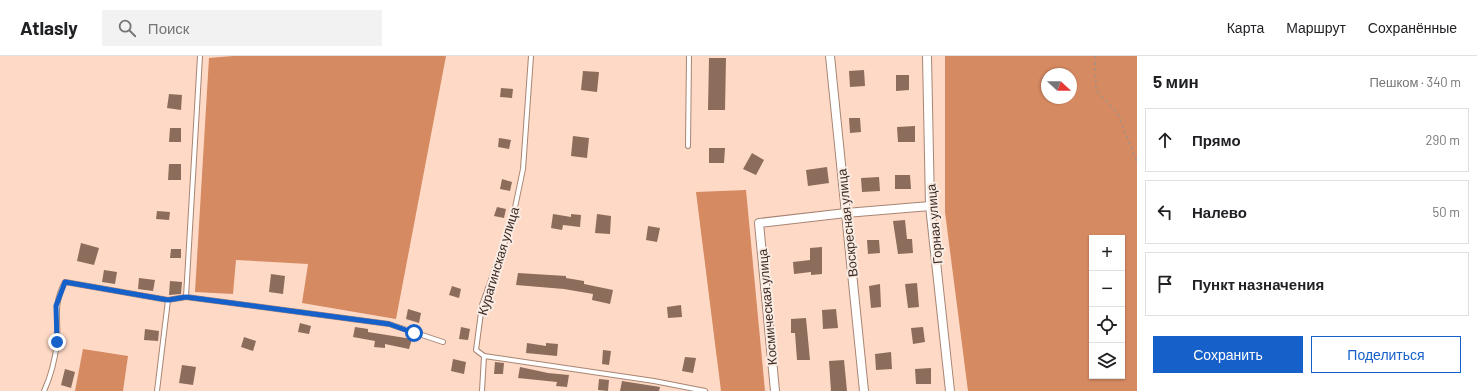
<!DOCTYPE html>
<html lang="ru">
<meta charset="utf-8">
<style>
:root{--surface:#fff;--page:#f2f2f2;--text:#202124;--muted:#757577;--line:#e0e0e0;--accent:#1660ca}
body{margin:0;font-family:Barlow,sans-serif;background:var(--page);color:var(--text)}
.controls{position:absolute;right:12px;bottom:12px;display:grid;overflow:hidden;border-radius:0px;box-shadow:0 1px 3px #0004}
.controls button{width:36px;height:36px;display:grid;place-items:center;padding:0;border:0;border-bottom:1px solid var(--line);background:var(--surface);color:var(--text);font:20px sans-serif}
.compass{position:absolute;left:1041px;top:12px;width:36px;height:36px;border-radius:50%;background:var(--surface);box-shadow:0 1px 3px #0004;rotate:111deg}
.stop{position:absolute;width:12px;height:12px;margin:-9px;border:3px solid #1660ca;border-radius:50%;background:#fff}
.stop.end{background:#1660ca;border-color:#fff;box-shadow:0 1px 4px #0008}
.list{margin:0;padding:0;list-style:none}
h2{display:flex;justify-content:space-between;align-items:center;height:52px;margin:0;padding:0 16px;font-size:17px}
h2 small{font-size:13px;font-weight:400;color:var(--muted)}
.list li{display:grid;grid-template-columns:26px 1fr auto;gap:12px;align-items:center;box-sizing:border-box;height:64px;margin:0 8px 8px;padding:0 8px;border:1px solid var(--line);border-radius:0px}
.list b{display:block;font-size:15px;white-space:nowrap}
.list em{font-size:13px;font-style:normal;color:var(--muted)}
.actions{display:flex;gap:8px;padding:12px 16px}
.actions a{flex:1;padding:9px 0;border:1px solid var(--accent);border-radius:0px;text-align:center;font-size:14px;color:var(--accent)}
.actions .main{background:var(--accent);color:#fff}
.icon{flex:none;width:22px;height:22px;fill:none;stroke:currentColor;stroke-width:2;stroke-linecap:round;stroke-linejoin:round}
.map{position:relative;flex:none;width:1137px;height:335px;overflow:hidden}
header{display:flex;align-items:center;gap:24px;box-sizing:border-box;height:56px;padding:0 20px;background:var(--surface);border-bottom:1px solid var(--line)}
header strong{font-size:19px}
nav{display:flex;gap:22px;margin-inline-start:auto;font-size:14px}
.search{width:280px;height:36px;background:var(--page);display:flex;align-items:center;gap:10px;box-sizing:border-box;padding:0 14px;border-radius:0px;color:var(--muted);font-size:15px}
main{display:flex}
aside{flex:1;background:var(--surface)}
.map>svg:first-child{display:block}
</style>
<header>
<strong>Atlasly</strong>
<div class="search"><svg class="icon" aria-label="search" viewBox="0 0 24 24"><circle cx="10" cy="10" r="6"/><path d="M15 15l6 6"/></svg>Поиск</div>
<nav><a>Карта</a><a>Маршрут</a><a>Сохранённые</a></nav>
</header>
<main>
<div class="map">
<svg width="1137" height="335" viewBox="0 0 1137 335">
<rect width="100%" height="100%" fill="#fed9c5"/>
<g fill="#d58a62" fill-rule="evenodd">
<path d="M233,0h213l-50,263 -94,-16 6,-39 -72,-4 -3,34 -38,-2 14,-234z"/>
<path d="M945,0h192v335h-169l-23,-179zM1047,18h24v24h-24zM1092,182h30v138h-30z"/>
<path d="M746,134l19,201h-44l-25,-199z"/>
<path d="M83,293l45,7 -5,35h-48z"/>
</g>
<g fill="#8c6c5b">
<path d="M709,2h17l-1,52h-17z"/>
<path d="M864,14l1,16 -15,1 -1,-16z"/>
<path d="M583,15l16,1 -2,20 -16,-2z"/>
<path d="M896,19h13v15l-13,1z"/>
<path d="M501,32l12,1 -1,9 -12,-1z"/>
<path d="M169,38l13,1 -1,15 -14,-2z"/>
<path d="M849,62h11l1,14 -11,1z"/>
<path d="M915,70v16h-17l-1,-15z"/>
<path d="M170,72h11v14h-12z"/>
<path d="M573,80l16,2 -2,20 -16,-2z"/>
<path d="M499,82l12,2 -2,9 -11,-2z"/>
<path d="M709,92h16l-1,15h-15z"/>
<path d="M752,97l12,7 -8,15 -13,-6z"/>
<path d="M169,108h12v16h-13z"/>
<path d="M827,111l2,16 -21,3 -2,-16z"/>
<path d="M895,119h15l1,14h-16z"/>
<path d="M879,121l1,14 -18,1 -1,-14z"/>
<path d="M502,123l10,3 -2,9 -10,-2z"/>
<path d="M497,151l9,2 -2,9 -10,-2z"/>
<path d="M157,155l13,1 -1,8 -13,-1z"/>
<path d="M553,158l18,3v-3l10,1 -1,12 -17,-2 -1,5 -11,-2z"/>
<path d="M597,158l14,2 -1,18 -15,-1z"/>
<path d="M905,164l2,19h5l1,14 -15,1 -5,-33z"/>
<path d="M648,170l12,2 -3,14 -11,-2z"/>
<path d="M867,184h12l1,13 -12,1z"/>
<path d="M81,187l18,5 -5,17 -17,-4z"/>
<path d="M822,191v27l-11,1v-3l-17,2 -1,-12 17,-2v-12z"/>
<path d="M171,193h10v9h-11z"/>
<path d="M104,214l13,2 -2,12 -13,-2z"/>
<path d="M518,217l48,3v2l18,3v3l29,6 -3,14 -18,-4 1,-6 -29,-5 -48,-4z"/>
<path d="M271,218l14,2 -2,18 -14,-2z"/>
<path d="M139,222l16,2 -2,11 -15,-2z"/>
<path d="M170,225l12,1 -1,12 -12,1z"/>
<path d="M917,227l2,24 -11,1 -3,-24z"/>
<path d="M880,228l1,23 -10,1 -2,-22z"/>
<path d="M452,230l9,3 -2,9 -10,-3z"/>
<path d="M681,249l1,12 -14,1 -1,-11z"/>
<path d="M408,253l13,4 -2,10 -13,-4z"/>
<path d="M836,253l2,19 -15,1 -1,-19z"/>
<path d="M806,262l4,42h-13l-2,-27h-4v-14z"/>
<path d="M300,267l11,3 -2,8 -11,-2z"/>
<path d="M355,271l13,2v3l44,7 -3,10 -24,-5v4l-11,-1 1,-6 -22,-4z"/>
<path d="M461,271l9,2 -2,11 -9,-1z"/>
<path d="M923,271l2,15 -12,2 -2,-16z"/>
<path d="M145,273l14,2 -1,10 -14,-1z"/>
<path d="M244,281l12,4 -3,10 -12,-4z"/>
<path d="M527,287l19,3v-3l12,1 -1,12 -31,-3z"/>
<path d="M603,294l8,1 -2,14 -7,-1z"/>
<path d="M891,296l1,17 -16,1 -1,-16z"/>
<path d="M685,301l11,1 -3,15 -11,-2z"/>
<path d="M453,303l13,3 -2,12 -13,-3z"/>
<path d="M844,304l3,31h-16l-2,-30z"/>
<path d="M495,306l9,1 -1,11h-9z"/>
<path d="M182,309l14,2 -3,18 -14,-2z"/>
<path d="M520,311l28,6 21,2 -2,12 -11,-1 1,-4 -39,-4z"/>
<path d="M931,312v16h-15l-1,-15z"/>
<path d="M65,313l10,3 -4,16 -10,-3z"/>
<path d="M599,323l10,1 -1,11 -10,-1z"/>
<path d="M622,325l38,6 -1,4h-39z"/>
</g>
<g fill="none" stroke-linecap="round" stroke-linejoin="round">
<g stroke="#a78574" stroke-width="6">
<g id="lane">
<path d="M688,90l1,-90"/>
<path d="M186,241l203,27 54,18"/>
<path d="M168,244l18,-3 14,-241"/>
<path d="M484,300l170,25 51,10"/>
<path d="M44,335c7,-15 11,-32 13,-48 2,-26 -5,-36 8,-61l103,18 -11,91"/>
<path d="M482,335l2,-35 -8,-6 6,-45 30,-83 11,-53 8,-113"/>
</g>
</g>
<g stroke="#a78574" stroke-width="10">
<g id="street">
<path d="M830,0l34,335"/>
<path d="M927,0l3,150 20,185"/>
<path d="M775,335l-16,-168 87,-10 84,-7"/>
</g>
</g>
<path stroke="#ab9081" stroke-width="1.5" stroke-dasharray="3 3" stroke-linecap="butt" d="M1095,0l1,34 22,24 19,48"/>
<use href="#lane" stroke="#fff" stroke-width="4"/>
<use href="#street" stroke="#fff" stroke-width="8"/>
</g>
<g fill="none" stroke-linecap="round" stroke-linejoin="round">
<path stroke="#1660ca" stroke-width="5" d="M57,286l-1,-36 9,-24 103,18 18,-3 203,27 25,9"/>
</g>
<g text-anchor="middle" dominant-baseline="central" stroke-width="4" stroke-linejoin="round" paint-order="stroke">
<g font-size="13" fill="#392b24" stroke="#faebe3">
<text transform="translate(847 167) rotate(-96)">Воскресная улица</text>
<text transform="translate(934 168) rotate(-95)">Горная улица</text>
<text transform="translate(498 205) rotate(-73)">Курагинская улица</text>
<text transform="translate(767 251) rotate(-95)">Космическая улица</text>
</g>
</g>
</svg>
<div class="controls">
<button>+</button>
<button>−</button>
<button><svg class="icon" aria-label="locate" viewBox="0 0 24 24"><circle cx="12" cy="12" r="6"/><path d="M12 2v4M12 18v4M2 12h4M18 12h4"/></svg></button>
<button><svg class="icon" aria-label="layers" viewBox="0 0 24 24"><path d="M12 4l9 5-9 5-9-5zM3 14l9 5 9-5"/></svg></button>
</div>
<svg class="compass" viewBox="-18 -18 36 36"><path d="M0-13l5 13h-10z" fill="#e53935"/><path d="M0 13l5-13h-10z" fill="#757577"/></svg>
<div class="stop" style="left:414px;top:277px"></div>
<div class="stop end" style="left:57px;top:286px"></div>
</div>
<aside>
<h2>5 мин<small>Пешком · 340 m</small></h2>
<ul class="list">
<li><svg class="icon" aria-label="ahead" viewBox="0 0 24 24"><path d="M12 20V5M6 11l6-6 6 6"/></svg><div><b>Прямо</b></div><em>290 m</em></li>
<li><svg class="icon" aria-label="left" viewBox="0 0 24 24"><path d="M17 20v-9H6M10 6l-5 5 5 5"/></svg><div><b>Налево</b></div><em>50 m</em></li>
<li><svg class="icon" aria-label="arrive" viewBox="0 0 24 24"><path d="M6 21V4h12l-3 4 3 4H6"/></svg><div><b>Пункт назначения</b></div></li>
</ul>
<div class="actions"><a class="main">Сохранить</a><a>Поделиться</a></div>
</aside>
</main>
